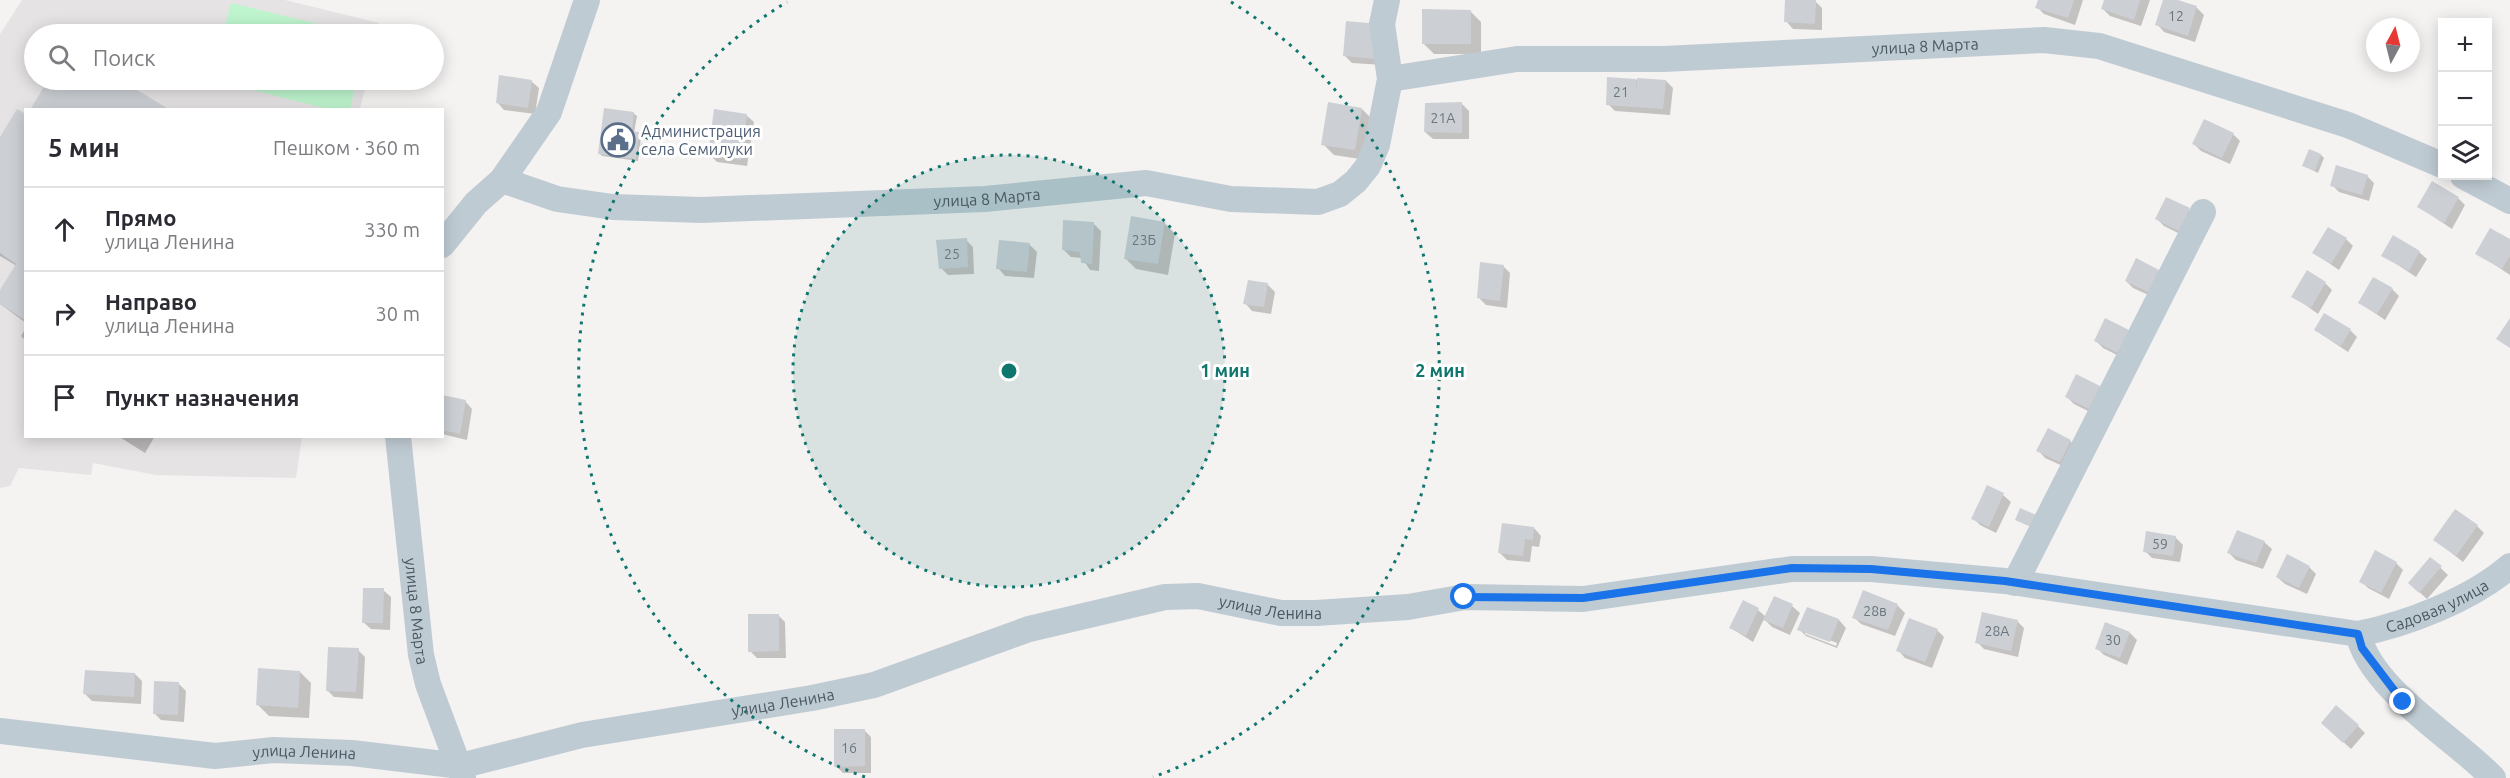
<!DOCTYPE html>
<html lang="ru">
<meta charset="utf-8">
<style>
:root{--surface:#fff;--page:#f2f2f3;--text:#2b2b33;--muted:#7c7c81;--line:#e1e1e2}
body{margin:0;font-family:Ubuntu,sans-serif;background:var(--page);color:var(--text)}
.controls{position:absolute;right:18px;top:18px;display:grid;overflow:hidden;border-radius:0px;box-shadow:0 3px 15px #0003}
.controls button{width:54px;height:54px;display:grid;place-items:center;padding:0;border:0;border-bottom:2px solid var(--line);background:var(--surface);color:var(--text);font:30px sans-serif}
.compass{position:absolute;left:2366px;top:18px;width:54px;height:54px;border-radius:50%;background:var(--surface);box-shadow:0 3px 15px #0003;rotate:7deg}
.stop{position:absolute;width:18px;height:18px;margin:-14px;border:4px solid #1a73e8;border-radius:50%;background:#fff}
.stop.end{background:#1a73e8;border-color:#fff;box-shadow:0 2px 6px #0008}
.list{margin:0;padding:0;list-style:none}
h2{display:flex;justify-content:space-between;align-items:center;height:78px;margin:0;padding:0 24px;font-size:26px}
h2 small{font-size:20px;font-weight:400;color:var(--muted)}
.list li{display:grid;grid-template-columns:39px 1fr auto;gap:18px;align-items:center;box-sizing:border-box;height:84px;padding:0 24px;border-top:2px solid var(--line)}
.list b{display:block;font-size:22px;white-space:nowrap}
.list p{margin:0;font-size:20px;white-space:nowrap;color:var(--muted)}
.list em{font-size:20px;font-style:normal;color:var(--muted)}
.icon{flex:none;width:33px;height:33px;fill:none;stroke:currentColor;stroke-width:2;stroke-linecap:round;stroke-linejoin:round}
.map{position:relative;flex:none;width:2510px;height:778px;overflow:hidden}
.search{position:absolute;background:var(--surface);box-shadow:0 3px 15px #0003;left:24px;top:24px;width:420px;height:66px;display:flex;align-items:center;gap:15px;box-sizing:border-box;padding:0 21px;border-radius:33px;color:var(--muted);font-size:22px}
.panel{position:absolute;background:var(--surface);box-shadow:0 3px 15px #0003;left:24px;top:108px;width:420px;height:330px;border-radius:0px}
.map>svg:first-child{display:block}
</style>
<div class="map">
<svg width="2510" height="778" viewBox="0 0 2510 778">
<rect width="100%" height="100%" fill="#f5f2f2"/>
<path fill="#e6e3e5" d="M22,0h263l94,23 -2,11h-343v46h333l-7,29 -334,1v326l276,1 -6,41 -140,-3 -63,-12 -2,12 -72,-7 -9,18 -10,2v-454z"/>
<g fill="#bef5ce">
<path d="M231,3l128,31h-136z"/>
<path d="M212,80h145l-7,29 -18,1z"/>
</g>
<g fill="#0003" fill-rule="evenodd">
<path d="M1786,0l29,1 7,7v22l-29,-1 -7,-8z"/>
<path d="M2039,0h44l-8,25 -31,-11 -7,-7z"/>
<path d="M2106,0h44l-9,26 -31,-10 -7,-7z"/>
<path d="M2165,0l32,8 7,7 -9,27 -31,-10 -7,-8z"/>
<path d="M1470,11l11,11v32h-47l-11,-11z"/>
<path d="M1347,23l36,42 -31,-2 -7,-7z"/>
<path d="M1609,79l57,2 7,7 -3,27 -55,-4 -7,-7z"/>
<path d="M50,80h68l49,30h-135z"/>
<path d="M531,81l8,7 -4,26 -31,-4 -7,-8z"/>
<path d="M1462,104l7,7v28h-36l-8,-7z"/>
<path d="M1362,109l11,11 -7,40 -32,-5 -11,-11z"/>
<path d="M633,113l4,3 -3,17 7,4 -3,24 -36,-5 -3,-3z"/>
<path d="M746,115l8,7 -7,44 -30,-4 -7,-7z"/>
<path d="M26,116v207l-26,-19v-12l17,-26 -17,-10v-116z"/>
<path d="M2233,134l7,7 -10,23 -29,-13 -7,-7z"/>
<path d="M2321,155l3,3 -6,15 -14,-7z"/>
<path d="M2367,176l7,7 -5,18 -30,-9 -7,-7z"/>
<path d="M2458,198l7,7 -13,24 -33,-22z"/>
<path d="M2189,210l7,7 -10,20 -22,-11 -7,-7z"/>
<path d="M1164,223l11,11 -7,41 -32,-6 -11,-11z"/>
<path d="M1094,224l7,7 -2,40 -9,-1 -8,-12 -11,-1 -7,-7z"/>
<path d="M2346,239l7,7 -14,24 -25,-17z"/>
<path d="M966,240l7,7 1,27 -26,1 -7,-7z"/>
<path d="M2510,241v34l-33,-22z"/>
<path d="M1030,245l7,7 -3,26 -29,-2 -7,-8z"/>
<path d="M2419,252l8,7 -11,18 -33,-22z"/>
<path d="M1503,266l7,7 -3,35 -21,-3 -7,-7z"/>
<path d="M2158,271l8,7 -11,20 -22,-10 -7,-7z"/>
<path d="M2325,283l7,7 -14,24 -25,-18z"/>
<path d="M1267,284l8,8 -4,22 -19,-3 -7,-8z"/>
<path d="M2392,289l7,7 -14,24 -25,-17z"/>
<path d="M26,328v13l-5,-5z"/>
<path d="M2315,330h35l7,7 -9,15z"/>
<path d="M2128,331l-3,28 -22,-11 -7,-7z"/>
<path d="M2099,387l7,7 -10,21 -22,-11 -7,-7z"/>
<path d="M442,397l23,4 7,8 -5,31 -25,-6z"/>
<path d="M118,436h37l-10,17z"/>
<path d="M2070,441l7,7 -10,20 -22,-10 -7,-8z"/>
<path d="M1987,487l16,8 8,7 -15,31 -16,-8 -7,-7z"/>
<path d="M2477,526l7,7 -21,29 -28,-22z"/>
<path d="M1534,528l7,8 -2,11 -7,-1 -2,16 -23,-2 -7,-7z"/>
<path d="M2148,533l28,5 7,7 -3,17 -28,-4 -7,-7z"/>
<path d="M2264,542l8,7 -9,20 -27,-9 -7,-7z"/>
<path d="M2431,559l17,16 -21,24 -10,-9z"/>
<path d="M2396,563l7,7 -14,29 -21,-11 -7,-7z"/>
<path d="M2309,567l7,7 -9,20 -22,-10 -8,-7z"/>
<path d="M383,590l8,7 -1,33 -19,-1 -8,-7z"/>
<path d="M1864,592l34,14 7,7 -10,23 -34,-12 -7,-7z"/>
<path d="M1775,598l17,8 8,7 -10,22 -18,-8 -8,-8 -11,23 -22,-14 12,-26 15,8 8,7z"/>
<path d="M1808,609l31,11 7,8 -9,20 -31,-12 -7,-7zM1805,631l32,12 -1,3 -31,-12z"/>
<path d="M778,615l7,7 1,36h-29l-7,-7z"/>
<path d="M2017,621l7,7 -6,29 -34,-8 -7,-7z"/>
<path d="M1937,630l7,7 -12,31 -27,-10 -7,-8z"/>
<path d="M2130,633l7,7 -10,25 -23,-10 -7,-7z"/>
<path d="M358,650l7,7 -2,42 -29,-2 -7,-7z"/>
<path d="M300,672l11,11 -2,35 -40,-2 -11,-11z"/>
<path d="M135,674l7,7 -1,23 -49,-3 -7,-7z"/>
<path d="M178,683l8,8 -2,31 -23,-2 -7,-7z"/>
<path d="M2358,726l7,7 -14,16 -21,-19z"/>
<path d="M864,730l7,7v36h-28l-7,-7z"/>
</g>
<g fill="#ccd0d5">
<path d="M1785,0h31l-1,24 -31,-2z"/>
<path d="M2038,0h36l-6,18 -33,-10z"/>
<path d="M2104,0h36l-6,20 -33,-11z"/>
<path d="M2163,0h15l19,6 -9,30 -33,-11z"/>
<path d="M1422,9l49,1v34h-49z"/>
<path d="M1346,21l33,3 -3,35 -33,-3z"/>
<path d="M499,75l33,5 -4,28 -32,-5z"/>
<path d="M1607,77l29,2v14l1,-15 29,2 -3,29 -57,-4z"/>
<path d="M48,80h73l49,30h-140z"/>
<path d="M1328,102l34,6 -7,42 -34,-5z"/>
<path d="M1462,102v31l-38,-1 1,-29z"/>
<path d="M604,108l30,4 -2,19 7,1 -3,27 -38,-5z"/>
<path d="M17,109l9,5v207l-26,-17v-14l16,-26 -16,-11v-116z"/>
<path d="M714,109l33,5 -6,46 -33,-5z"/>
<path d="M2204,119l30,14 -12,25 -30,-14z"/>
<path d="M2309,149l12,5 -6,17 -13,-5z"/>
<path d="M2336,165l32,10 -6,20 -32,-9z"/>
<path d="M2432,181l27,16 -15,26 -27,-16z"/>
<path d="M2166,197l24,11 -11,23 -24,-12z"/>
<path d="M1131,216l34,6 -7,42 -34,-5z"/>
<path d="M1063,220l31,2 -2,42 -11,-1 -1,-11 -18,-2z"/>
<path d="M2328,227l19,11 -16,26 -19,-11z"/>
<path d="M2490,228l20,11v17l-8,13 -27,-15z"/>
<path d="M2393,235l27,16 -11,20 -28,-15z"/>
<path d="M967,238l1,29 -29,2 -3,-29z"/>
<path d="M999,240l31,3 -3,29 -31,-3z"/>
<path d="M2136,258l23,12 -11,22 -23,-11z"/>
<path d="M1480,262l24,3 -4,36 -23,-3z"/>
<path d="M2307,270l19,12 -15,26 -20,-11z"/>
<path d="M2373,277l20,11 -16,26 -19,-11z"/>
<path d="M1248,280l20,3 -4,24 -21,-3z"/>
<path d="M2324,313l27,16 -10,17 -27,-16z"/>
<path d="M2105,318l24,12 -11,23 -24,-12z"/>
<path d="M2510,318v30l-14,-9z"/>
<path d="M2076,374l24,12 -11,23 -24,-12z"/>
<path d="M442,395l24,5 -6,34 -18,-4z"/>
<path d="M2048,428l23,12 -11,22 -24,-11z"/>
<path d="M1987,485l17,8 -15,34 -18,-8z"/>
<path d="M2020,508l21,9 -5,12 -21,-9z"/>
<path d="M2455,509l23,16 -22,31 -23,-16z"/>
<path d="M1502,523l32,4 -1,13 -8,-1 -2,17 -25,-3z"/>
<path d="M2237,530l28,11 -9,22 -29,-10z"/>
<path d="M2146,531l30,5 -3,20 -30,-4z"/>
<path d="M2375,550l22,12 -16,31 -22,-11z"/>
<path d="M2287,554l23,12 -11,22 -23,-11z"/>
<path d="M2430,557l12,9 -23,27 -11,-10z"/>
<path d="M363,588h21l-1,35h-21z"/>
<path d="M1863,590l35,14 -10,26 -36,-12z"/>
<path d="M1774,596l19,8 -10,24 -20,-8z"/>
<path d="M1743,600l16,8 -13,28 -17,-8z"/>
<path d="M1807,607l32,12 -9,23 -33,-12z"/>
<path d="M1982,612l36,8 -7,31 -36,-8z"/>
<path d="M748,614h31v37l-31,1z"/>
<path d="M1909,618l29,11 -13,33 -29,-11z"/>
<path d="M2105,622l25,10 -10,26 -25,-9z"/>
<path d="M328,647l31,1 -3,44 -30,-1z"/>
<path d="M258,668l42,3 -2,37 -42,-3z"/>
<path d="M85,670l50,3 -1,24 -51,-3z"/>
<path d="M154,681l25,1 -1,33 -25,-1z"/>
<path d="M2336,705l23,20 -16,18 -22,-20z"/>
<path d="M834,729h31v37l-31,1z"/>
</g>
<g fill="none" stroke-linecap="round" stroke-linejoin="round">
<g stroke="#bfcbd3" stroke-width="26">
<path id="s1" d="M1390,79l127,-20h147l380,-19 55,6 249,79 94,40"/>
<path d="M2463,176l47,25"/>
<path id="s2" d="M502,180l55,19 56,8 88,3 284,-11 161,-16 85,16 87,3 22,-8 16,-13 12,-15 9,-21 13,-66 -8,-55 5,-24"/>
<path d="M442,245l34,-42 26,-23 47,-68 38,-112"/>
<path id="s3" d="M398,436l23,219 7,29 35,94"/>
<path d="M2015,583l188,-371"/>
<path id="s4" d="M2358,634c50,-10 114,-35 152,-68"/>
<path id="s5" d="M0,731l215,25 59,-6 78,3 108,13 122,-31 230,-37 62,-13 155,-56 136,-32 33,-1 83,17h35l92,-6 57,-10 118,2 209,-30h79l134,12 353,53c14,57 96,103 135,144"/>
</g>
</g>
<g fill="none" stroke-linecap="round" stroke-linejoin="round">
<path stroke="#1a73e8" stroke-width="8" d="M1464,597l119,1 209,-30 79,1 134,12 353,53 4,14 41,54"/>
</g>
<circle cx="1009" cy="371" r="216" fill="#0f766e" fill-opacity=".12"/>
<g fill="none" stroke="#0f766e" stroke-width="3" stroke-dasharray="3 6">
<circle cx="1009" cy="371" r="216"/>
<path d="M865 777A431 431 0 0 1 787 2M1231 2A431 431 0 0 1 1153 777"/>
</g>
<defs>
<g id="civic-ring" transform="scale(1.725)"><circle r="9.5" fill="#fff" stroke="#5c6f8a" stroke-width="1.5"/><path d="M-.6-6.5H3V-4.5H.6V-3L4-1V1h2V6H-6V1h2V-1L-.6-3ZM-1.2 2.5V6h2.4V2.5Z" fill="#5c6f8a"/></g>
</defs>
<g fill-rule="evenodd">
<use href="#civic-ring" x="618" y="140"/>
</g>
<g text-anchor="middle" dominant-baseline="central" stroke-width="6" stroke-linejoin="round" paint-order="stroke">
<g font-size="14" fill="#69767f">
<text x="2176" y="16">12</text>
<text x="1621" y="92">21</text>
<text x="1443" y="118">21А</text>
<text x="1144" y="240">23Б</text>
<text x="952" y="254">25</text>
<text x="2160" y="544">59</text>
<text x="1875" y="611">28в</text>
<text x="1997" y="631">28А</text>
<text x="2113" y="640">30</text>
<text x="849" y="748">16</text>
</g>
<g font-size="16" fill="#485862" stroke="#fff">
<text stroke="none"><textPath href="#s1" startOffset="537">улица 8 Марта</textPath></text>
<text stroke="none"><textPath href="#s2" startOffset="489">улица 8 Марта</textPath></text>
<text stroke="none"><textPath href="#s4" startOffset="84">Садовая улица</textPath></text>
<text stroke="none"><textPath href="#s5" startOffset="1296">улица Ленина</textPath></text>
<text stroke="none"><textPath href="#s3" startOffset="176">улица 8 Марта</textPath></text>
<text stroke="none"><textPath href="#s5" startOffset="792">улица Ленина</textPath></text>
<text stroke="none"><textPath href="#s5" startOffset="306">улица Ленина</textPath></text>
</g>
<g font-size="16" fill="#4e5e75" stroke="#fff" text-anchor="start">
<text x="641" y="131">Администрация<tspan x="641" dy="18">села Семилуки</tspan></text>
</g>
</g>
<circle cx="1009" cy="371" r="9" fill="#0f766e" stroke="#fff" stroke-width="3"/>
<g font-size="18" text-anchor="middle" font-weight="bold" fill="#0f766e" stroke="#fff" stroke-width="6" stroke-linejoin="round" paint-order="stroke">
<text x="1225" y="377">1 мин</text>
<text x="1440" y="377">2 мин</text>
</g>
</svg>
<div class="controls">
<button>+</button>
<button>−</button>
<button><svg class="icon" aria-label="layers" viewBox="0 0 24 24"><path d="M12 4l9 5-9 5-9-5zM3 14l9 5 9-5"/></svg></button>
</div>
<svg class="compass" viewBox="-18 -18 36 36"><path d="M0-13l5 13h-10z" fill="#e53935"/><path d="M0 13l5-13h-10z" fill="#7c7c81"/></svg>
<div class="stop" style="left:1464px;top:597px"></div>
<div class="stop end" style="left:2403px;top:702px"></div>
<div class="search"><svg class="icon" aria-label="search" viewBox="0 0 24 24"><circle cx="10" cy="10" r="6"/><path d="M15 15l6 6"/></svg>Поиск</div>
<section class="panel">
<h2>5 мин<small>Пешком · 360 m</small></h2>
<ul class="list">
<li><svg class="icon" aria-label="ahead" viewBox="0 0 24 24"><path d="M12 20V5M6 11l6-6 6 6"/></svg><div><b>Прямо</b><p>улица Ленина</p></div><em>330 m</em></li>
<li><svg class="icon" aria-label="right" viewBox="0 0 24 24"><path d="M7 20v-9h11M14 6l5 5-5 5"/></svg><div><b>Направо</b><p>улица Ленина</p></div><em>30 m</em></li>
<li><svg class="icon" aria-label="arrive" viewBox="0 0 24 24"><path d="M6 21V4h12l-3 4 3 4H6"/></svg><div><b>Пункт назначения</b></div></li>
</ul>
</section>
</div>
